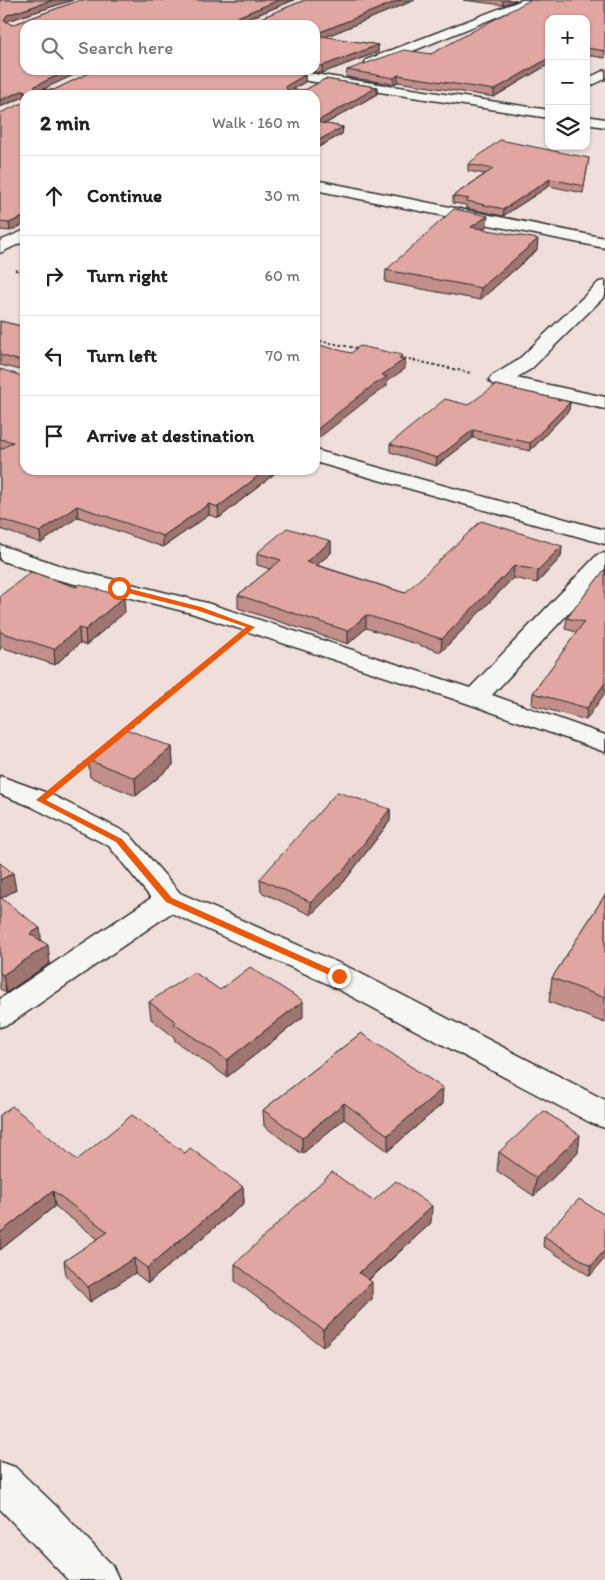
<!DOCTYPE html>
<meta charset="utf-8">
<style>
:root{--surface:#fff;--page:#f2f2f2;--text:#222;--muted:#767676;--line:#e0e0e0}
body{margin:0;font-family:Itim,sans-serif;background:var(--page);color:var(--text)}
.controls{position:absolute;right:15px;top:15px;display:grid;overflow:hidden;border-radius:10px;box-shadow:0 1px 4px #0004}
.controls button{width:45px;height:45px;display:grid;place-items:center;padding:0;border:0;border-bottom:1px solid var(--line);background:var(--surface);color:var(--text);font:25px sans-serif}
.stop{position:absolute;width:15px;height:15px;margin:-11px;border:4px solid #ea580c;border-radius:50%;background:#fff}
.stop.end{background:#ea580c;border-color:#fff;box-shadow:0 1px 5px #0008}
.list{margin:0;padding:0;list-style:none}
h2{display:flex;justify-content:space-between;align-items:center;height:65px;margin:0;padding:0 20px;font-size:21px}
h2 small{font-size:16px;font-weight:400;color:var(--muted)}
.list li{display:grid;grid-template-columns:32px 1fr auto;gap:15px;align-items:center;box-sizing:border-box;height:80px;padding:0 20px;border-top:1px solid var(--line)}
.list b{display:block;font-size:19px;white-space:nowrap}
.list em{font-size:16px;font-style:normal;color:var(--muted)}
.icon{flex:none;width:28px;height:28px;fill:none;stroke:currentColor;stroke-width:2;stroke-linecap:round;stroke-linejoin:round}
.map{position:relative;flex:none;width:605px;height:1580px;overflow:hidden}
.search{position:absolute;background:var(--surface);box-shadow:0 1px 4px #0004;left:20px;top:20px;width:300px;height:55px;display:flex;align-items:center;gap:12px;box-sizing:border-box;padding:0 18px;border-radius:15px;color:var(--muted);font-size:19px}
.panel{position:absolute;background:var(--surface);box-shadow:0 1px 4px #0004;left:20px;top:90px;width:300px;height:385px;border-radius:15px}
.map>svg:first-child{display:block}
</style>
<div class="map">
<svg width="605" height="1580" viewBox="0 0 605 1580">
<rect width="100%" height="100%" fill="#f0deda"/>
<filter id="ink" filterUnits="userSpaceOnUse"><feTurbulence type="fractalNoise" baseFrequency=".02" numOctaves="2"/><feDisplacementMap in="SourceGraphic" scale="10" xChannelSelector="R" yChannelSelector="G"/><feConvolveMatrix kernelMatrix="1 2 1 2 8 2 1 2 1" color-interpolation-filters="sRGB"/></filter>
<g filter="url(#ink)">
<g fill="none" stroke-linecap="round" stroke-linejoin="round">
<g stroke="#2b2b2b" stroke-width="3">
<g id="street">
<path d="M522,0h16l-162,66h-10l-1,-3 1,-3z"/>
<path d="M257,70h31l261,40v8l-286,-44z"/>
<path d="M605,70v9l-19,9v-9z"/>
<path d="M586,116l19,3v8l-19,-3z"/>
<path d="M315,180l290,58v10l-290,-58z"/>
<path d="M25,230v11l-25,12v-12z"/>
<path d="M605,281v15l-74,73 -15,9 89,19v12l-113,-25 -3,-4 3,-4 25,-15 82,-79z"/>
<path d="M315,450l290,80v14l-290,-82z"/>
<path d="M0,545l67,23 140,35 263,85 127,-133 8,-2v21l-113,121 113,40v17l-139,-49 -275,-90 -140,-35 -51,-18z"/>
<path d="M0,776l50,18 79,40 51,59 170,75 255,132v28l-12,-4 -265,-140 -157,-71 -160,110 -11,4v-28l151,-101 -42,-52 -79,-40 -30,-12z"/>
<path d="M0,1462l15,5 41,39 56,59 7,15h-51l-68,-71z"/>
</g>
</g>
<g stroke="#2b2b2b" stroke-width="2" stroke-dasharray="2.5 2.5" stroke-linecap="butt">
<path d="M15,270l10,2"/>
<path d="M315,340l46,9"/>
<path d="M399,357l72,16"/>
</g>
<path stroke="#2b2b2b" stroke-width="2.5" stroke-dasharray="3 3" stroke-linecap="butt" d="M170,694l57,-47"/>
<g stroke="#2b2b2b" stroke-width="3" stroke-dasharray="4 4" stroke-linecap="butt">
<path d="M124,732l47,-39"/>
<path d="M66,779l24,-20"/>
</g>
<use href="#street" fill="#f6f6f2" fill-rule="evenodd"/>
</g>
<g fill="#c28f8a" stroke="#2b2b2b">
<path d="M0,0h73l-66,21v1l5,3 68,-25h214l-49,20h11l49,-20h110l-90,37 53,8v7l-56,21 -21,-3h14v-45h-290v45h59l-41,19 11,1 41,-20h174l36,5v7l-13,8h13l20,-11 52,8v7l-52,30 18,3 -1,7 -27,15v-54h-290v3l-1,-1 -24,10z"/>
<path d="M463,0h54l-14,5z"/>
<path d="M605,0v58l-19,-3v-36h-37v45l-55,33 -96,-15 -4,2 -48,-7 1,-7 84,-16z"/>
<path d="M0,113l10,118 -10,-1z"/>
<path d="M589,158l-6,35 -34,-7 -46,30 -37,-8v-3l-13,-2v-7l32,-22 -17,-3v-7z"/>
<path d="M487,226l-4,3 54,21 -57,50 -95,-18 1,-12z"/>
<path d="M0,321l25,6v44l-25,-6z"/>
<path d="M0,369l25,101h254l-60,48 -10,-3 -46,32 -85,-30 -37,26 -41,-14v-79l1,-1h-1z"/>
<path d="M570,402l-1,8 -39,41 -57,-13 -37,28 -46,-14v-8l78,-39z"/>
<path d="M331,541v12l-14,12 88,28 157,-47 -1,11 -24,26 -24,-5 -72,74 -75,-24 -18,16 -110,-36v-13l32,-26 -13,-4v-12z"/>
<path d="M605,569l-19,151 -54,-15 1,-12 44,-61 -12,-3 2,-11z"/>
<path d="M0,596l125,16 -39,33 -6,-2 -25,22 -54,-18 -1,3z"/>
<path d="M172,747l1,18 -37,31 -46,-19 -2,-17z"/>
<path d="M390,809v12l-47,62 -32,32 -50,-23 -1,-13z"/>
<path d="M0,863l16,27 -15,8 41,43 8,22 -44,30 -6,-4z"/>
<path d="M605,895v128l-56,-21 3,-24z"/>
<path d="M220,990l83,27 -76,60 -52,-36 -1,-4 -23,-18 -2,-17z"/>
<path d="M361,1033l81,71 -54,47 -44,-32 -42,35 -38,-28 -1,-16z"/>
<path d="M0,1115l77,45 108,-7 58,34 1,16 -96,80 -13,-10 -45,29 -24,-26 -2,-15 34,-22 -43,-33 -55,44z"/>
<path d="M499,1152l79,1 -44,43 -37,-25z"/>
<path d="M373,1201l58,22 -62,57 3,19 -49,48 -88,-66v-17z"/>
<path d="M605,1215l-15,61 -47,-30 1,-10z"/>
</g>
<g fill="#9e7471" stroke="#2b2b2b">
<path d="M53,0h20l-66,21 -3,5v-6l3,-5z"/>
<path d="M279,0h15l-57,23v2v-8z"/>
<path d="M400,0h15l-100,41v-7z"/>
<path d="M503,0h14l-14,5z"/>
<path d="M378,45v7l-56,21v-7z"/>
<path d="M549,58v6l-55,33v-7z"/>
<path d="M69,70h15l-49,23 -1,-4 1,-3z"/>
<path d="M305,75v7l-19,11v-7z"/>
<path d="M398,75v7l-4,2v-6z"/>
<path d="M377,87v7l-61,35v-7z"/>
<path d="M24,90v7l-24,10v-7z"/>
<path d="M343,127l-1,7 -27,15v-7z"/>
<path d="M550,179l-1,7 -46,30 1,-7z"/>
<path d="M25,216v8l-15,7 -1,-8z"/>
<path d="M488,216l-1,10 -17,11 1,-10z"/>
<path d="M538,239l-1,11 -57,50 1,-12z"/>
<path d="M402,355l-1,7 4,-3v10l-18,12v5l-15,10 -57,45v-10l67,-56z"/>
<path d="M570,402l-1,8 -39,41v-8z"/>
<path d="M473,430v8l-37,28 1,-8z"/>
<path d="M266,470h13l-60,48 -1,-11z"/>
<path d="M209,504v11l-46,32v-11z"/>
<path d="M77,506l1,11 -37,26 -1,-11z"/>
<path d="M331,541v12l-25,21v-12z"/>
<path d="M562,546l-1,11 -24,26 1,-13z"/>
<path d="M514,566l-1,12 -72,74 1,-13z"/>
<path d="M124,597l1,15 -39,33 -1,-15z"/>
<path d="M366,615v13l-18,16v-13z"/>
<path d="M79,628l1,15 -25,22 -1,-16z"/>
<path d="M605,683v10l-19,27 1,-12z"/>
<path d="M172,747l1,18 -37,31 -1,-18z"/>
<path d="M390,809v12l-47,62 -32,32v-13z"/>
<path d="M13,873l3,17 -16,9v-19z"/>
<path d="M40,928l2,18 -12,-12z"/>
<path d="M48,945l2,18 -44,30 -3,-18z"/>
<path d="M303,1001v16l-76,60v-17z"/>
<path d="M443,1088l-1,16 -54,47v-16z"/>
<path d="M344,1103v16l-42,35v-16z"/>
<path d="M580,1135l-2,18 -44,43 2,-18z"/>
<path d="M243,1187l1,16 -96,80 -1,-15z"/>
<path d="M53,1191l2,15 -55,44v-17z"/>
<path d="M432,1206l-1,17 -73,66 1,-16z"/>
<path d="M605,1250v8l-15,18 1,-10z"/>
<path d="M134,1258l1,15 -45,29 -2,-15z"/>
<path d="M372,1282v17l-49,48v-17z"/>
</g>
<g fill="#e1a6a1" stroke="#2b2b2b">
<path d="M0,0h53l-46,15 -3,5 8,5 68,-25h199l-42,17v3h19l49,-20h95l-85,34v-9h-290v45h44l-34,16 -1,3 20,1 41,-20h174l36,5 -19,11 1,4h18l20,-11 52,8 -61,35 27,5 -28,15v-47h-289v-3l-2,-2 -24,10z"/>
<path d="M530,0h75v51l-19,-3v-29h-37v39l-55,32 -96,-15 -4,3 -47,-8 57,-20 27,4z"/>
<path d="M315,35l63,10 -56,21 -7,-1z"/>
<path d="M25,102v114l-16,7 -9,-1v-109z"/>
<path d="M500,140l89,18 -5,28 -34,-7 -46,30 -38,-8 3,-2 -16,-3 40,-27 -25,-5z"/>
<path d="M454,209l34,7 -17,11 67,12 -57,49 -95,-18z"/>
<path d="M0,321l25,6v35l-25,-7z"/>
<path d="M315,344l36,9 9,-7 42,9 -3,3 6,1 -23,16 5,2 -15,9 -57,45z"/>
<path d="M0,369l25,8v93h241l-48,37 -9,-3 -46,32 -86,-30 -37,26 -40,-13v-69l13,-8 -13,-3z"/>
<path d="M496,385l74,17 -40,41 -57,-13 -36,28 -47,-14 55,-45 23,6z"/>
<path d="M481,521l81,25 -24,24 -24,-4 -72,73 -76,-24 -18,16 -110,-36 43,-35 -24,-7 30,-25 44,13 -25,21 99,31z"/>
<path d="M605,569v114l-18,25 -54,-15 51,-71 -17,-4z"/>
<path d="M31,572l45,15 4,-3 44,13 -39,33 -6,-2 -25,21 -54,-17v-36z"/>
<path d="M126,729l46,18 -37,31 -47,-18z"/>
<path d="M337,792l53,17 -47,62 -32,31 -51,-23z"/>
<path d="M0,863l13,10 -13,7z"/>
<path d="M605,895v103l-53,-20z"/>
<path d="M0,897l40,31 -10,6 18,11 -45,30 -3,-2z"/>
<path d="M250,967l53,34 -76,59 -53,-36 2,-2 -27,-20 45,-30 26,18z"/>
<path d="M361,1033l82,55 -55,47 -44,-32 -42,35 -39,-28z"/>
<path d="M12,1106l65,54 55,-45 53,38 5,-5 53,39 -96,81 -13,-10 -46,29 -24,-26 44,-29 -55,-41 -53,42v-118z"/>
<path d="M544,1111l36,24 -44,43 -37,-26z"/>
<path d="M332,1172l41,29 23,-20 36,25 -73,67 13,9 -49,48 -88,-66z"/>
<path d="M579,1199l26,16v35l-14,16 -47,-30z"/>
</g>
</g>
<path fill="#ea580c" d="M119,586l82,21 54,20 -209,173 76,39 50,59 170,76v4h-6l-170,-76 -50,-60 -80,-42 210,-173 -50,-17 -80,-20z"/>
</svg>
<div class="controls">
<button>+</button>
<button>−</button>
<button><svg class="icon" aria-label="layers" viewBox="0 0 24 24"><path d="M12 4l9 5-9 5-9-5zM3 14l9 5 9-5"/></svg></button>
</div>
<div class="stop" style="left:119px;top:588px"></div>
<div class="stop end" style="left:339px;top:976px"></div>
<div class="search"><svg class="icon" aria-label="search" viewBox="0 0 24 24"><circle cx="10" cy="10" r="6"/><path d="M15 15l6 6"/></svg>Search here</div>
<section class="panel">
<h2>2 min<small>Walk · 160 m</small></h2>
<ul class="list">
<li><svg class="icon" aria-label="ahead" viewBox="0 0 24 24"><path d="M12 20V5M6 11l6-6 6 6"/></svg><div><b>Continue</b></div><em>30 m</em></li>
<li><svg class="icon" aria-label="right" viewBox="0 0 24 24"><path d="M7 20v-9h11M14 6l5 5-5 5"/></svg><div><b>Turn right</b></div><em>60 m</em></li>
<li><svg class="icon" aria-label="left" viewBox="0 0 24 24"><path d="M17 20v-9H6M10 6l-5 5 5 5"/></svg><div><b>Turn left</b></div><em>70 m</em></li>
<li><svg class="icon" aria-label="arrive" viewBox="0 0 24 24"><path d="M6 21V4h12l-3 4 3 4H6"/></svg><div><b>Arrive at destination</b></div></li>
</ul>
</section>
</div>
